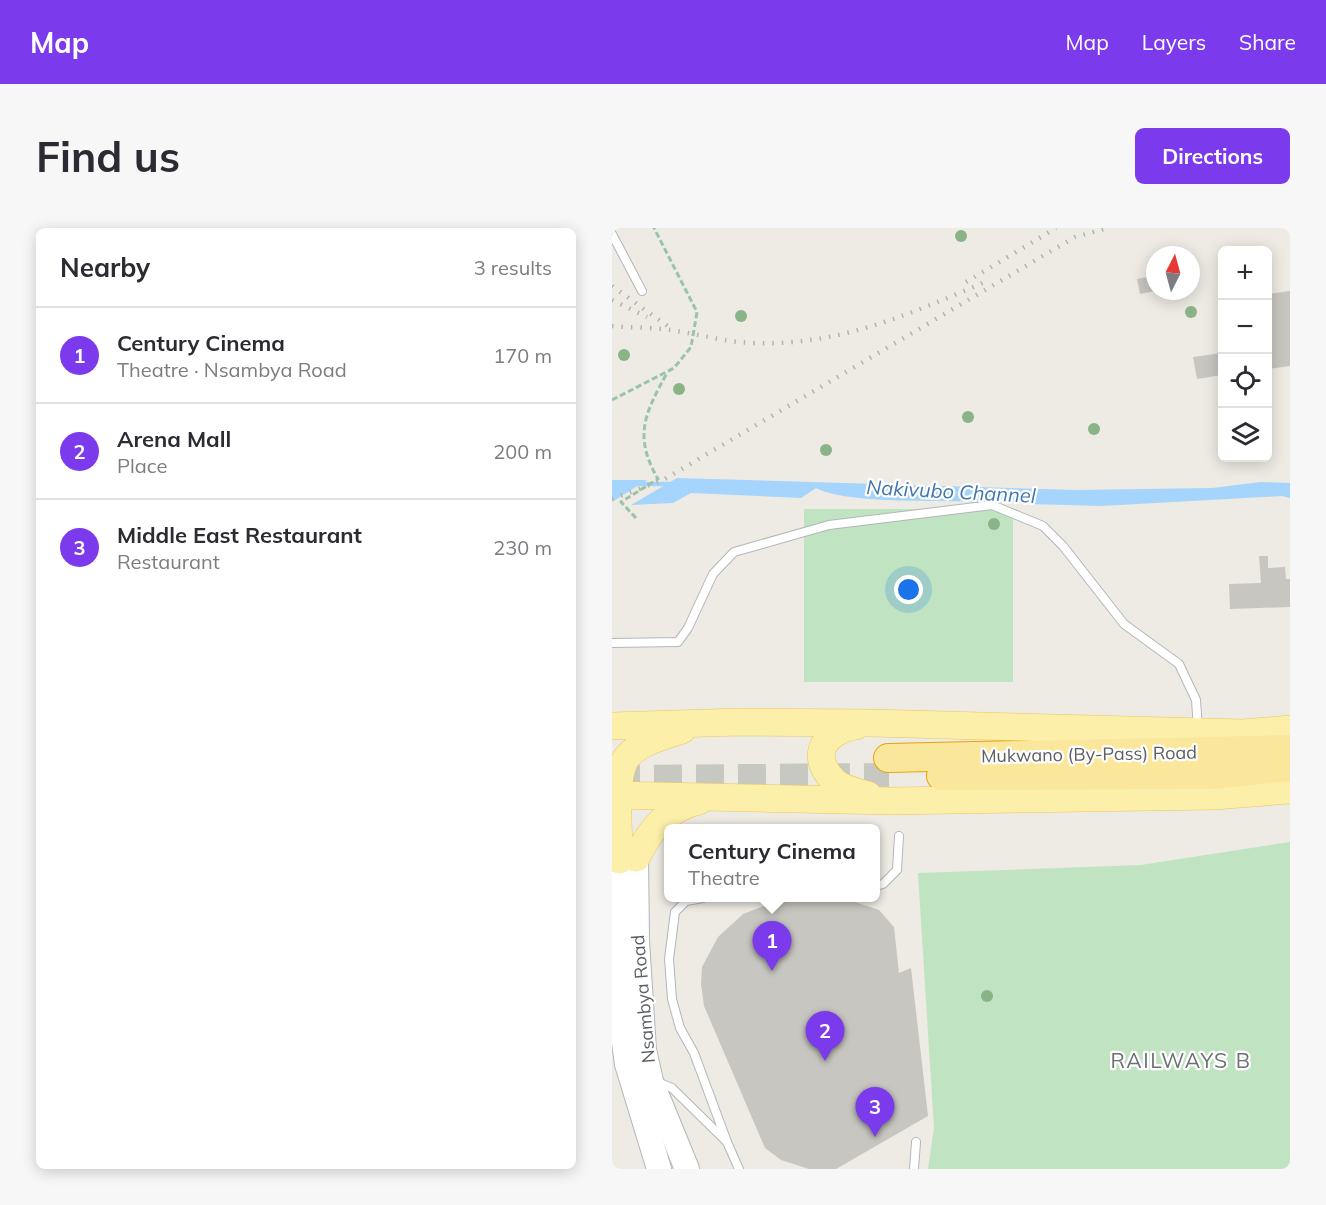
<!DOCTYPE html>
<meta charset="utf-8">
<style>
:root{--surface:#fff;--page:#f7f7f7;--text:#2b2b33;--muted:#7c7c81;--line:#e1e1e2;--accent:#7c3aed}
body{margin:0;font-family:Mulish,sans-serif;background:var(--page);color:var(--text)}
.controls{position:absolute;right:18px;top:18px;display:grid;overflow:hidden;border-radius:9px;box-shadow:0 3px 15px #0003}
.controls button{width:54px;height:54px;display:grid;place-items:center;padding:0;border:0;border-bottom:2px solid var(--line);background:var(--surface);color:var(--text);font:30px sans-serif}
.compass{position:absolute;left:534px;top:18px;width:54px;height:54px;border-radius:50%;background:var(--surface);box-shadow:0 3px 15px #0003;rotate:6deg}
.you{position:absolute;left:297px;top:362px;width:21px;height:21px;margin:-15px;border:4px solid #fff;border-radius:50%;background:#1a73e8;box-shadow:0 0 0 9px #1a73e833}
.badge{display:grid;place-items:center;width:39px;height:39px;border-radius:50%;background:var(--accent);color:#fff;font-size:20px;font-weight:700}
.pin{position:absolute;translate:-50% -50px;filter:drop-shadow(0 2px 3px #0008)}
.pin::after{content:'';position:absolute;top:32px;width:21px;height:18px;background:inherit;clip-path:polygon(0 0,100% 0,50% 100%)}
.popup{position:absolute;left:52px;top:596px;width:216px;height:78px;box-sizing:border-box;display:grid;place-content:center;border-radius:9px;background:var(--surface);filter:drop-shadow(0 2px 4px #0005);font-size:20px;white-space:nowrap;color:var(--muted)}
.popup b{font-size:22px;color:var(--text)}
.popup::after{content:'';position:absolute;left:50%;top:100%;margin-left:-12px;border:12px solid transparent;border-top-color:var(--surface)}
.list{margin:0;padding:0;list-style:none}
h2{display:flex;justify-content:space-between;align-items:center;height:78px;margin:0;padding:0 24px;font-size:26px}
h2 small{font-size:20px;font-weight:400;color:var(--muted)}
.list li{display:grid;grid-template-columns:39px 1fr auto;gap:18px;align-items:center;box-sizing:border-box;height:96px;padding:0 24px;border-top:2px solid var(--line)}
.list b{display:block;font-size:22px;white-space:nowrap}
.list p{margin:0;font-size:20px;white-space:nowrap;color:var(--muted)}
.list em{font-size:20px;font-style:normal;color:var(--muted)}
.icon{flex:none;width:33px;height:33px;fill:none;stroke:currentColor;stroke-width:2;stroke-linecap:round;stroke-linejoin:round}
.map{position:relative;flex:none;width:678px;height:941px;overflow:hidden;border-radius:9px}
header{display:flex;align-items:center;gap:36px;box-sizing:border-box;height:84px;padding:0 30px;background:var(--accent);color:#fff}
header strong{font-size:28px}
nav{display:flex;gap:33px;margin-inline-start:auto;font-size:21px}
.intro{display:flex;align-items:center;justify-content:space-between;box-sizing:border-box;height:144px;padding:0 36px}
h1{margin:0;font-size:42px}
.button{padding:15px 27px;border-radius:9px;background:var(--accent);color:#fff;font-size:21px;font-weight:700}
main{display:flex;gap:36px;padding:0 36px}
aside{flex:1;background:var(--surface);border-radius:9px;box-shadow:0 3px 15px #0003}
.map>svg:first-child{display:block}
</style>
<header>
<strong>Map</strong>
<nav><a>Map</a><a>Layers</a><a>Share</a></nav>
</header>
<div class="intro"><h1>Find us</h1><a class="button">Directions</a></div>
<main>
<aside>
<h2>Nearby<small>3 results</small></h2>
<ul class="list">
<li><span class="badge">1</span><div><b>Century Cinema</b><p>Theatre · Nsambya Road</p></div><em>170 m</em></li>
<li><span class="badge">2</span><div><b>Arena Mall</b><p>Place</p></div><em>200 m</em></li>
<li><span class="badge">3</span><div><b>Middle East Restaurant</b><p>Restaurant</p></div><em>230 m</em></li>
</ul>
</aside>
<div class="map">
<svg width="678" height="941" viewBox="0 0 678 941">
<rect width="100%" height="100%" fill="#edebe3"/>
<g fill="#c0e4c1">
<rect x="192" y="281" width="209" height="173"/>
<path d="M678,614v327h-362l6,-41 -16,-255 223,-8z"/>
</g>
<g fill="#a5d5fc">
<path d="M65,250l399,12 136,-2 49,-6 29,1v15l-8,-2 -181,10 -72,-2 -41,-6 -12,4c-38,-2 -130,2 -160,-14l-15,10 -110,-5 -18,10 -42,2z"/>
<path d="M0,252h35l-35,22z"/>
</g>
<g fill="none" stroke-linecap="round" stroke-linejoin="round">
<path stroke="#a5d5fc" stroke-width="4.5" d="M26,256h33"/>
</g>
<g fill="#c8c6c0">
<path d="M541,48l2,15 -15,3 -3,-15z"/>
<path d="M678,63v75l-22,3v-75z"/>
<path d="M610,72v24h-1l-3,-23z"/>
<path d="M610,125v22l-25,4 -4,-22z"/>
<path d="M647,328h9v12l17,-1 1,12h4v28l-60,2 -1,-25 32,-1z"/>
<path d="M199,670l41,3 27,9 15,17 5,46 12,-5 17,148 -92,53h-27l-28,-9 -16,-12 -61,-142 -3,-22 1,-17 16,-30 25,-23 29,-11z"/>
</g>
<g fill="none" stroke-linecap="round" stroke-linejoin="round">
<path stroke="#c8c8c3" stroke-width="28" stroke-dasharray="28 14" stroke-linecap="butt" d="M0,551l277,-2"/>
<g stroke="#b3b6ba" stroke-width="10">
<g id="service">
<path d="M0,6l30,57"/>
<path d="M0,415l66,-1 10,-14 25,-54 21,-22 95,-27 163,-20 51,21 20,20 61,78 55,40 17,36 2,29"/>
<path d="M264,658l7,-2 14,-14 2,-34"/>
<path d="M91,670l-17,3 -11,11 -6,47 3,40 8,29 14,25 33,89"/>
<path d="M43,853l17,7 55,54 12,27"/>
<path d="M302,941l2,-27"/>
</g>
</g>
<g stroke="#b2b6ba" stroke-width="26">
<g id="secondary">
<path d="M24,630l1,83 7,109 7,31 36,88"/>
<path d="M7,632l1,153 7,51 32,105"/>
</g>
</g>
<g stroke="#ecc55e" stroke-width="28">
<g id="primary">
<path d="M0,498l127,-4 132,1 372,10 47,-4"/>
<path d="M244,498c-31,5 -48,29 -22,55 8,8 23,11 34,14"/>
<path d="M0,567l278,6 324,-5 76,-6"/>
<path d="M24,630c15,-29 30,-49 63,-57"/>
<path d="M7,632c1,-26 -7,-82 8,-103 12,-15 38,-21 55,-27"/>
</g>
</g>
<g stroke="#e7a409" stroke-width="30">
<g id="trunk">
<path d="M276,530l402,-9"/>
<path d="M329,548l272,-1 77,-8"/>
</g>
</g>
<g stroke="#9ac4a6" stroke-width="3" stroke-dasharray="6 3" stroke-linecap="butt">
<path d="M0,172l62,-32 17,-21 6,-35 -43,-84"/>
<path d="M24,290l-15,-16 37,-23c-25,-43 -13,-66 9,-106"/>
</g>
<use href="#service" stroke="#fff" stroke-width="8"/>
<use href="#secondary" stroke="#fff" stroke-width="24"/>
<use href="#primary" stroke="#fcefaa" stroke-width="27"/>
<use href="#trunk" stroke="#fae79c" stroke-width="28"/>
<g stroke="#b2b3b3" stroke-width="4.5" stroke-dasharray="1.5 8" stroke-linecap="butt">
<path d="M354,54l90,-54"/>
<path d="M0,58l61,44"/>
<path d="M0,72l35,17"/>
<path d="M0,98c21,2 43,1 64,5 27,4 53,12 80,12 83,3 157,-30 231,-62"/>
<path d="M0,271l51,-19 412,-243 33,-9"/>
</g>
</g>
<g fill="#8ab388">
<circle cx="349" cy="8" r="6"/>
<circle cx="579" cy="84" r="6"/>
<circle cx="129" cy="88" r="6"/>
<circle cx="12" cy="127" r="6"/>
<circle cx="67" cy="161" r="6"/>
<circle cx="356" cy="189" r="6"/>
<circle cx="482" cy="201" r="6"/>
<circle cx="214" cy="222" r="6"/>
<circle cx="382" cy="296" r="6"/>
<circle cx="375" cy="768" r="6"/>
</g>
<g text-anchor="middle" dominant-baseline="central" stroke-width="4.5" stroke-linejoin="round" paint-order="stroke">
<g font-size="18" fill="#5b5f63" stroke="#fff">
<text transform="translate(477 526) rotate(-1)">Mukwano (By-Pass) Road</text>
<text transform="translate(31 771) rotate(-95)">Nsambya Road</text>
</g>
<g font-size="20" font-style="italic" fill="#4276ad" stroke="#fff">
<text transform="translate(339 263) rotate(3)">Nakivubo Channel</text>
</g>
<g font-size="21" letter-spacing="1.5" fill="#6c7175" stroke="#fff">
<text x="569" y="832">RAILWAYS B</text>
</g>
</g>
</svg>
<div class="controls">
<button>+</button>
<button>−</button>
<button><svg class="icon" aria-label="locate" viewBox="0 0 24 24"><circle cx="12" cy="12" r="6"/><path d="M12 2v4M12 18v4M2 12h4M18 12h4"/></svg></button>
<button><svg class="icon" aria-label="layers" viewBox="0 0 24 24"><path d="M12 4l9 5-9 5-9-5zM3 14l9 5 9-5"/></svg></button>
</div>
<svg class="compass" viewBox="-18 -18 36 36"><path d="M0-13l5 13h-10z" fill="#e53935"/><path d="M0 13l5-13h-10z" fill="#7c7c81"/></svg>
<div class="you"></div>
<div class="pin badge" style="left:160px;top:743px">1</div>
<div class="popup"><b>Century Cinema</b>Theatre</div>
<div class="pin badge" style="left:213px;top:833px">2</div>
<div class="pin badge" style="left:263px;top:909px">3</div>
</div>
</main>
